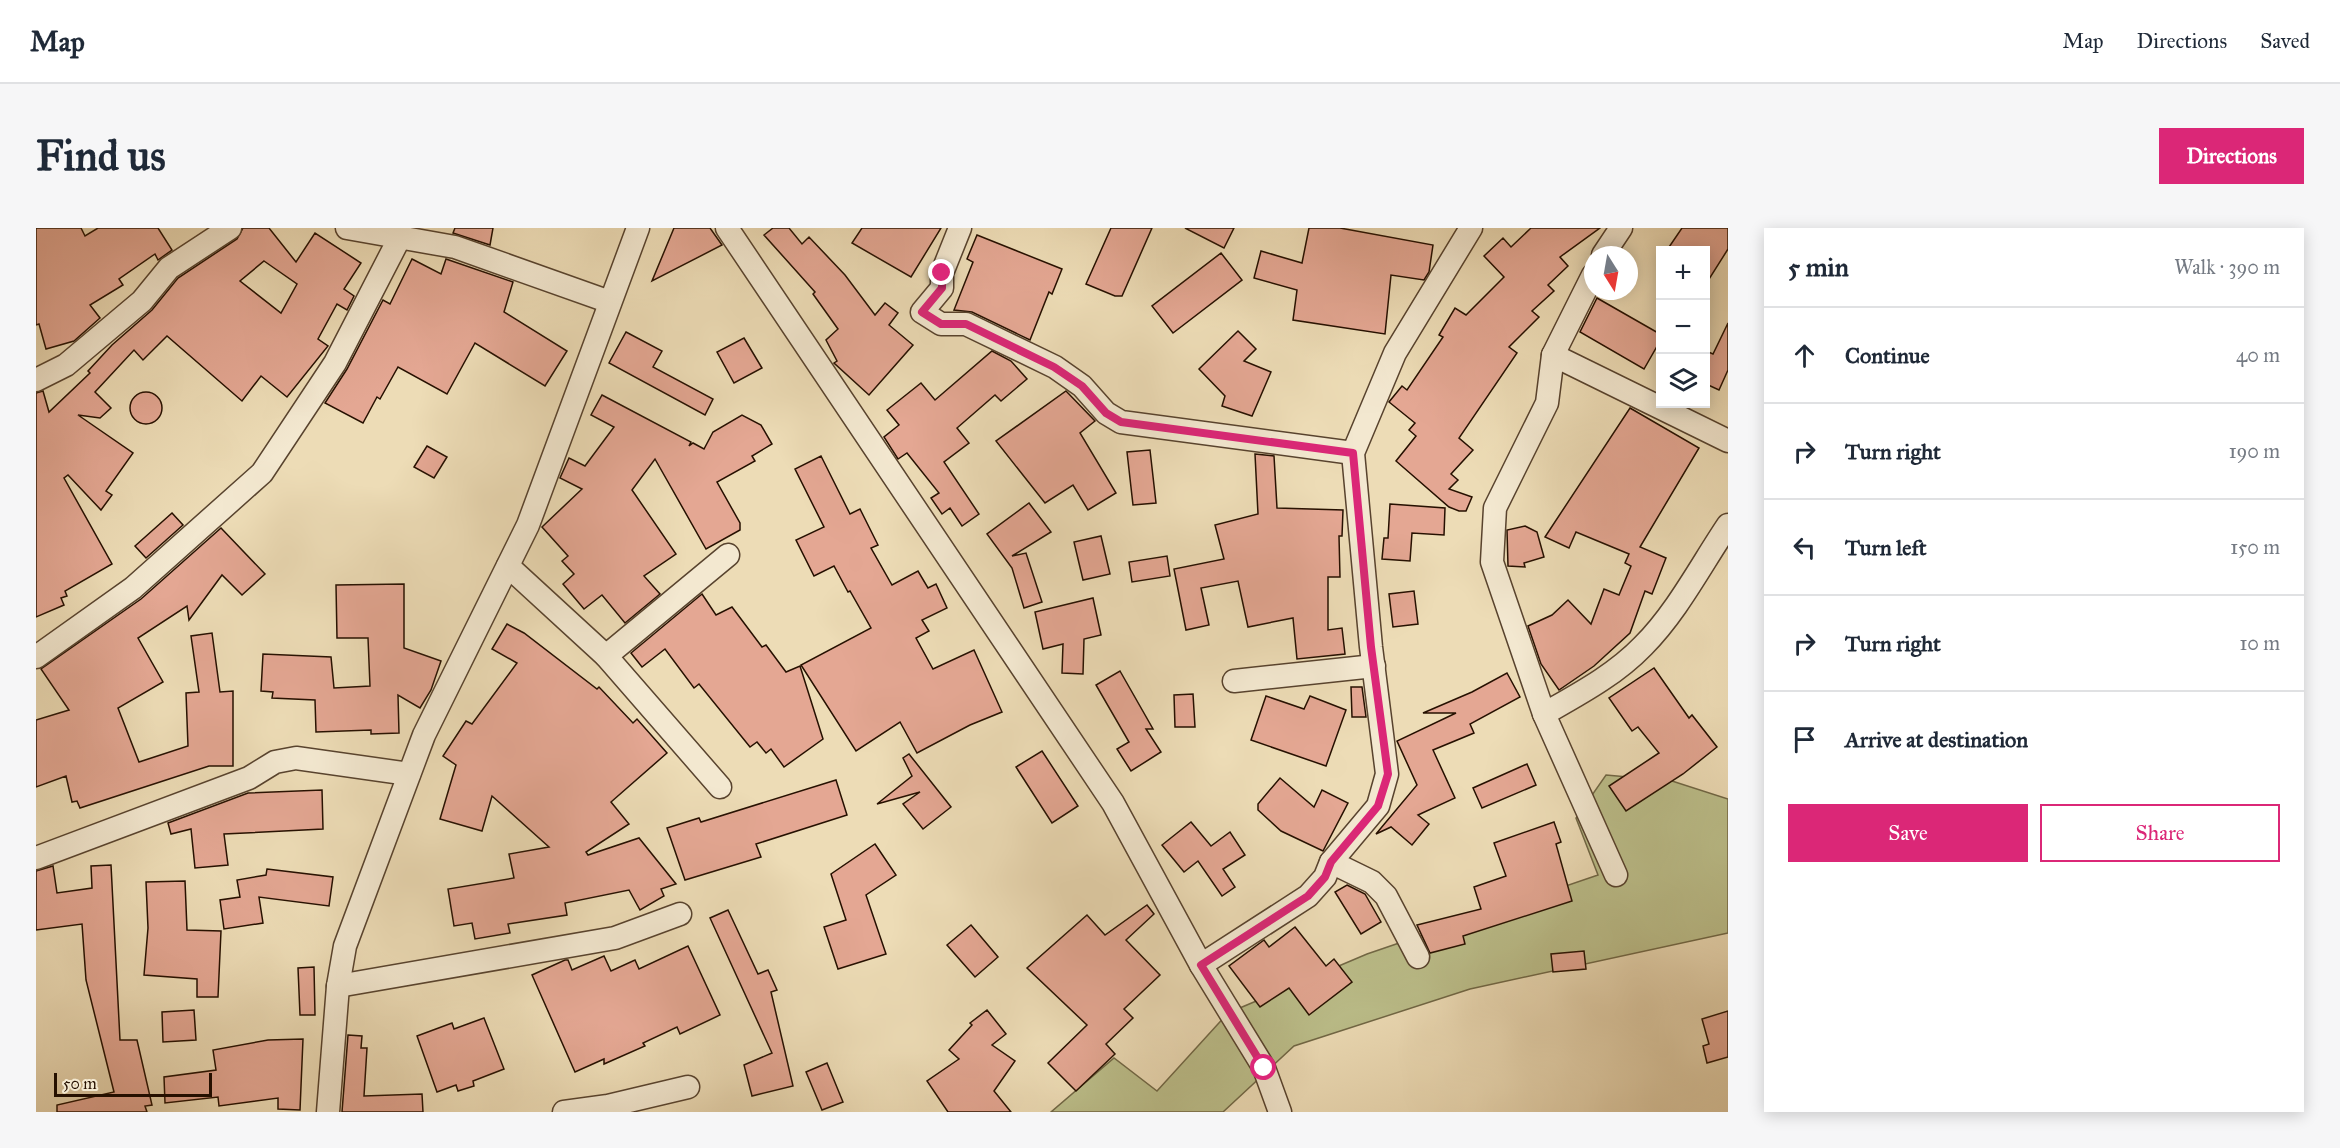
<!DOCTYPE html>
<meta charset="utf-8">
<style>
:root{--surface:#fff;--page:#f6f6f7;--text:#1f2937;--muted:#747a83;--line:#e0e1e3;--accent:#db2777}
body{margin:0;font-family:"IM FELL Great Primer",serif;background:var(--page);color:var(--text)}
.controls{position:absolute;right:18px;top:18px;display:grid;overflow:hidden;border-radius:0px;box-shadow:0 3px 15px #0003}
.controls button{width:54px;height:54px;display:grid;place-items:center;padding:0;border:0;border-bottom:2px solid var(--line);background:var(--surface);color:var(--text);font:30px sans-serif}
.compass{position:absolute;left:1548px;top:18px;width:54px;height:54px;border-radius:50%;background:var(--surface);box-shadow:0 3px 15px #0003;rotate:169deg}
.scale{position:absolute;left:18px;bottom:15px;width:158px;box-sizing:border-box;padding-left:6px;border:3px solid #261000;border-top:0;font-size:16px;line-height:21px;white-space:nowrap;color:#261000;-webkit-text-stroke:4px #f3e8d0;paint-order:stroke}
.stop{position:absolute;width:18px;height:18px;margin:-14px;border:4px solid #db2777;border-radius:50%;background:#fff}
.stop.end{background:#db2777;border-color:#fff;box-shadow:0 2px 6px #0008}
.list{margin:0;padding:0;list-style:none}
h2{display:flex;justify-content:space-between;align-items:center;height:78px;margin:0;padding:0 24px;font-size:26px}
h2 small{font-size:20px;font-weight:400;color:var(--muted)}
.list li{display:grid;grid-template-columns:39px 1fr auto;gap:18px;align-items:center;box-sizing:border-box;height:96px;padding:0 24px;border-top:2px solid var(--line)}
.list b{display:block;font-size:22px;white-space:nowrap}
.list em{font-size:20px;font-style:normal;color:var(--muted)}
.actions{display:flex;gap:12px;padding:18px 24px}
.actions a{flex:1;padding:14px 0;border:2px solid var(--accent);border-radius:0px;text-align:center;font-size:21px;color:var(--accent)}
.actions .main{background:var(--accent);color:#fff}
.icon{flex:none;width:33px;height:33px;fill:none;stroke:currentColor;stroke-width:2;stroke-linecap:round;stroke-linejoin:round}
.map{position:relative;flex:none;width:1692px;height:884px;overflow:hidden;border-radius:0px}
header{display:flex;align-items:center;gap:36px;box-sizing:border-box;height:84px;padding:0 30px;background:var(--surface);border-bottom:2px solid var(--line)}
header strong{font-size:28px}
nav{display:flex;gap:33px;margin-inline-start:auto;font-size:21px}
.intro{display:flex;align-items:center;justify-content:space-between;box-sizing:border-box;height:144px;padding:0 36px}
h1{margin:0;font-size:42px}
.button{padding:15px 27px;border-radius:0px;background:var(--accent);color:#fff;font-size:21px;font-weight:700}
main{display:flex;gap:36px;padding:0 36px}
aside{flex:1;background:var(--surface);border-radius:0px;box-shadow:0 3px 15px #0003}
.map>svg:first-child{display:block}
</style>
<header>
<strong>Map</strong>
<nav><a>Map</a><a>Directions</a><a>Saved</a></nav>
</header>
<div class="intro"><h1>Find us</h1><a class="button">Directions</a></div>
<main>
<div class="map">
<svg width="1692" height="884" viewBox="0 0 1692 884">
<rect width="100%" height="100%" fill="#eddcb6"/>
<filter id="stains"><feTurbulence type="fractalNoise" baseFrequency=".00333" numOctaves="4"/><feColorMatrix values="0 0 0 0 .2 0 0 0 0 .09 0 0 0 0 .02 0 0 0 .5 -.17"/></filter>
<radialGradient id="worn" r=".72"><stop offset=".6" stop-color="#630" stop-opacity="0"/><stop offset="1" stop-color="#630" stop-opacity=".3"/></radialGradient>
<path fill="#bcbf8b" stroke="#716846" stroke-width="1.5" d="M1570,547l66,6 56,18v134l-258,56 -176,57 -71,66h-172l63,-54 43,33 71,-78 139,-59 231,-79 -22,-57z"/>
<g fill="#e4a793" stroke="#261000" stroke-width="1.5" fill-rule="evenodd">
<path d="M0,0h45l4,8 13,-8h60l14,22 -14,10 -3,-6 -36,25 4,6 -33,20 10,13 -26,23 -28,8 -7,-25 -3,1z"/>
<path d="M207,0h26l27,34 19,-29 46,30 -17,26 10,7 -7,14 -10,-6 -19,35 10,7 -41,51 -26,-21 -19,25 -75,-65 -24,24 -9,-10 -39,42 16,16 -11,10 -22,-3 55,38 -27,38 6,4 -11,15 -33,-35 -4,3 48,86 -47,27 2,5 -6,2 3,7 -28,12v-224l7,-2 6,21 41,-39 -2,-2 24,-26 40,-35 26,-32 59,-39zM228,33l33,23 -16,29 -41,-32z"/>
<path d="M419,0h38l-3,17 -37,-12z"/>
<path d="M638,0h36l12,17 -70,36z"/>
<path d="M737,0h16l13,16 7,-7 36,38 30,40 10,-12 13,10 -9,12 24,20 -44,50 -35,-32 3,-2 -11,-21 12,-11 -25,-35 2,-2 -51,-57z"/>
<path d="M826,0h79l-30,49 -59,-34z"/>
<path d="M1075,0h41l-30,68h-7l-29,-12z"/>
<path d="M1149,0h49l-10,20z"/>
<path d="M1273,0h31l93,17 -4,27 -5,8 -33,-5 -6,59 -92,-14 4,-30 -43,-12 7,-27 41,12z"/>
<path d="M1495,0h69l-40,29 8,9 -20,19 6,6 -22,20 7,6 -30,30 8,6 -58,85 14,12 -22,24 7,6 -9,9 23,8 -6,14h-7l-10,-4 -53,-46 20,-25 -7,-6 6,-7 -26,-21 13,-16 5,4 36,-53 -4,-2 16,-27 11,7 38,-38 -20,-21 19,-18 8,9z"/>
<path d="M1646,0h46v21l-22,35v-34h-39z"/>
<path d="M941,7l85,34 -10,25 -3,-2 -19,48 -58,-28 -18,-2 19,-48 -6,-3z"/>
<path d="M1185,25l21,27 -69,53 -21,-27z"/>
<path d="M376,31l29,15 5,-15 67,23 -9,30 63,39 -22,35 -70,-43 -28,51 -49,-27 -18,32 -3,-2 -14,26 -38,-20 22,-34 36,-69 7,4z"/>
<path d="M1561,70l63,36v7l-16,28 -64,-37z"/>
<path d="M1692,95v47l-9,20 -13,-6v-33l7,3z"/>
<path d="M1202,103l18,18 -12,12 27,11 -19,44 -30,-10 3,-10 -26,-27z"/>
<path d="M590,104l36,19 -9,16 60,32 -8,16 -96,-52z"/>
<path d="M708,110l18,30 -28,15 -17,-31z"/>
<path d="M956,123l19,10 16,18 -26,22 -6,-6 -38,33 12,15 -25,19 35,52 -17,12 -12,-18 -8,6 -11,-16 8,-5 -32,-40 -9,6 -14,-22 15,-12 -12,-15 34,-27 14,17z"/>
<path d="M1030,163l29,30 -15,12 36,60 -28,17 -15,-25 -28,18 -49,-62z"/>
<circle cx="110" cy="180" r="16"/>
<path d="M566,167l89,47 -2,4 4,-3 11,6 9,-17 29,-17 19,10 11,19 -20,12 3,5 -38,21 23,41v7l-34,19 -51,-90 -23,31 44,64 -32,22 16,18 -35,29 -23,-28 -18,14 -21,-25 11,-10 -12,-13 6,-5 -26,-29 40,-38 -22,-11 9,-20 16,8 29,-39 -23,-12z"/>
<path d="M1594,180l69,40 -59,99 26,11 -14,36 -7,-3 -15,42 -36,33 -35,24 -18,-26 -13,-38 24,-11 16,-15 23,24 13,-35 15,6 12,-29 -6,-3 4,-9 -53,-22 -7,16 -24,-11z"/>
<path d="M391,218l20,11 -13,21 -20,-11z"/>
<path d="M1114,222l6,53 -23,2 -6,-53z"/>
<path d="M1219,226l19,2 3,52 66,2 -1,26h-3l1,41h-12v53l14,-2 3,26 -48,5 -4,-41 -45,9 -10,-46 -37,7 8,37 -23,5 -12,-61 50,-10 -9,-34 43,-11z"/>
<path d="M785,228l29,58 10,-5 18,36 -7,3 21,37 26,-14 10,17 8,-4 11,24 -25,12 7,11 -13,7 17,31 41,-19 28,62 -32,13 -53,28 -17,-31 -44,29 -55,-86 70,-37 -21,-37 -2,1 -14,-26 -20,10 -18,-36 28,-13 -29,-58z"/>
<path d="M993,275l22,29 -39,24 14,-3 16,49 -18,6 -12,-40 -25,-34z"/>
<path d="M1354,276l55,4 -1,27 -32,-2 -2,28 -28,-2 2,-21h4z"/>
<path d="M136,285l11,12 -37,33 -11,-12z"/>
<path d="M1489,298l12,6 7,25 -20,6 1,4 -17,-1 -1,-36z"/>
<path d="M185,300l44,46 -23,21 -20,-20 -33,45 -2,-14 -49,32 25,44 -45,26 21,54 49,-16 -2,-53 13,-1 -8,-56 21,-3 8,59 13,-1v75h-24l-129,42 -3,-7 -5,1 -6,-26 -30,11v-67l33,-10 -28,-41 100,-70z"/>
<path d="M1065,308l9,38 -27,6 -9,-38z"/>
<path d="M1131,328l3,20 -38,6 -3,-20z"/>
<path d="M368,356v64l37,13 -10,29 -11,18 -22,-13 1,38 -28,1v-4l-55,2 -1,-32 -43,-2 1,-6 -12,-1 2,-37 68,3 3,31 36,-2 -2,-48h-31l-1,-53z"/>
<path d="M1378,363l4,33 -25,3 -4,-33z"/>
<path d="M666,366l14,21 16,-8 30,40 4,-2 20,27 14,-6 23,73 -39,28 -13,-18 -5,4 -9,-11 -7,5 -51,-63 -5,4 -29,-39 -23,18 -11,-14z"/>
<path d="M1057,370l8,37 -17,4 -1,35 -21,-1 1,-29 -20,5 -8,-37z"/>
<path d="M471,396l17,9 73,56 2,-2 34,36 4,-4 30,34 -56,49 18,22 -43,28 2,3 51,-17 37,46 -15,5 3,7 -24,14 -11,-20 -64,13 2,12 -59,9 2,9 -35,6 -3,-16 -18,3 -6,-37 66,-11 -5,-24 40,-7 -57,-51 -10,35 -42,-12 16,-54 -13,-9 23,-35 6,3 45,-61 -25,-14z"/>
<path d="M1618,440l35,50 3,-3 25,32 -34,27 -57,37 -17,-25 50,-33 -21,-26 -6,4 -23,-33z"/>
<path d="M1084,443l33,58h-7l15,23 -30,19 -14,-22 12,-7 -33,-57z"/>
<path d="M1471,445l13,24 -50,27 4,9 -41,17 22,48 -37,17 11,9 -17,21 -21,-18 -15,7 41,-49 -20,-44 59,-28h-33l49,-21z"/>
<path d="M1315,459h11l4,30h-14z"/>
<path d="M1157,466l2,33h-20l-1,-32z"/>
<path d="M1230,468l38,13 6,-13 36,14 -20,56 -75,-26z"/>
<path d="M1006,523l36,55 -26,17 -36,-56z"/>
<path d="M873,526l42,53 -28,22 -20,-25 17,-12 -43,12 35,-28 -9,-18z"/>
<path d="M1491,536l9,21 -54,23 -9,-20z"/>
<path d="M1244,550l34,29 8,-17 26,13 -25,48 -42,-20 -23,-21v-6z"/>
<path d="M800,552l11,35 -91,29 5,13 -76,23 -18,-52 32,-10 2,4z"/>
<path d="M286,562l1,39 -99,5 4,31 -33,3 -4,-39 -20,5 -3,-11 80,-30z"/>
<path d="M1155,594l20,24 19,-14 15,23 -22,14 12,18 -13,9 -24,-35 -14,11 -22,-27z"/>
<path d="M1518,594l7,20 -5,2 16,57 -109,35 2,8 -35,9 -13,-28 64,-16 -7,-22 32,-11 -12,-33z"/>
<path d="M839,616l21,31 -30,20 20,59 -48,15 -14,-42 22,-7 -15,-46z"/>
<path d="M75,637l9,175h17l15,65 -7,1 2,6h-90v-7l57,-13 -28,-112 -4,-56 -46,6v-59l17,-5 4,27 35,-5 -1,-22z"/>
<path d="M231,641l66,8 -4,29 -70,-9 4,26 -39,6 -4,-29 20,-3 -3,-17 29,-5z"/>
<path d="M149,653l2,49 34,1 -3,66h-21v-18l-53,-4 4,-47 -2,-46z"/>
<path d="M1311,657l18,9 16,28 -20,12 -26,-42z"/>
<path d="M1111,677l7,9 -28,26 34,35 -36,34 9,9 -27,26 9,10 -39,37 -28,-28 39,-38 -60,-57 60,-53 18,20z"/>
<path d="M692,682l30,64 10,-4 9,20 -6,2 22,94 -41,10 -8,-31 28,-12 -62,-135z"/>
<path d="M935,697l27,32 -23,20 -28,-32z"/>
<path d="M1259,699l31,39 8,-7 18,23 -43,33 -20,-27 -29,19 -31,-41 35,-26 5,7z"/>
<path d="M652,718l32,69 -40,19 -3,-7 -34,16 2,3 -41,18v-5l-29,13 -43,-97 33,-15h3l4,10 32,-14 7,15 24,-11 4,9z"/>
<path d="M1548,723l2,18 -33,3 -2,-18z"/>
<path d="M278,739l1,48h-15l-2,-47z"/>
<path d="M158,782l2,30 -33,2 -1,-30z"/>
<path d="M951,782l19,24 -14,11 23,16 -21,30 17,21h-63l-21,-31 32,-22 -10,-9 23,-25 -2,-2z"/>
<path d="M1692,783v46l-21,6 -4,-17 6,-2 -7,-25z"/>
<path d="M448,790l20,51 -31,12 1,5 -16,5 -2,-6 -19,7 -20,-56 35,-13 2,6z"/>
<path d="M312,807l14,1 -1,12h6l-3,48 58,-2 1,18h-81z"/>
<path d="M267,811l-3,71 -22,-1v-11l-59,8 -1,-9 -53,6 -1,-26 52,-7 -3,-20 55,-10z"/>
<path d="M791,835l16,39 -21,8 -16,-38z"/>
</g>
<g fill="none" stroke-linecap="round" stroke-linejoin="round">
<g stroke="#58432e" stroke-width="25">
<g id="street">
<path d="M311,0l108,19 155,55"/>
<path d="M691,0l386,575 88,162 63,103 16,44"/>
<path d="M924,0l-18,45v15l-20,24 19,12h25l89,43 27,19 24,27 15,9 232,31"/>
<path d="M1567,27l18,-27"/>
<path d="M1557,47l-40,80 -6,48 -52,105 -3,54 52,152 72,161"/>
<path d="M1517,127l175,86"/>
<path d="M0,152l30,-15 76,-64 27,-33 61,-40"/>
<path d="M472,338l98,90 114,131"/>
<path d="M570,428l122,-101"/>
<path d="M0,429l97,-69 129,-115 73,-110 64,-124"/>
<path d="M1198,453l140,-15"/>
<path d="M1508,486c35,-20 71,-39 99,-68 34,-34 58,-81 85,-121"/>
<path d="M0,630l213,-80 26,-16 21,-4 113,16"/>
<path d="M1295,634l41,20 14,14 32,61"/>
<path d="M1165,737l107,-69 17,-19 6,-15 47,-56 9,-32 -16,-127 -18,-194 42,-100 76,-125"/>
<path d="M302,758l277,-48 65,-24"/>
<path d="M292,884l10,-126 7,-40 79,-211 104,-210 110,-297"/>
<path d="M528,884l44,-6 80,-19"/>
</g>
</g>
<use href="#street" stroke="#f3e8d0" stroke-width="22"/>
</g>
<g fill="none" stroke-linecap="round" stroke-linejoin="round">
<path stroke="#db2777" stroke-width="8" d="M906,45v15l-20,24 19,12h25l88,43 28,19 24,27 15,9 232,31 18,194 17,127 -10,32 -47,56 -6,15 -17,19 -107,69 63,103"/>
</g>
<rect width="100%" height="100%" filter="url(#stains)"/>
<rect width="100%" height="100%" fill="url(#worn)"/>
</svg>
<div class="controls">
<button>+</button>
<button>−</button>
<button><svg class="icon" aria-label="layers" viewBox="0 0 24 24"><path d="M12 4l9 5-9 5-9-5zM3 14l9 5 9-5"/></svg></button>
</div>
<svg class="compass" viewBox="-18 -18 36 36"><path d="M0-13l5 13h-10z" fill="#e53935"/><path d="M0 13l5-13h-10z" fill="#747a83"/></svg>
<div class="scale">50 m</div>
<div class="stop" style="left:1228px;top:840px"></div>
<div class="stop end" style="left:906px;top:45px"></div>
</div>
<aside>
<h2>5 min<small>Walk · 390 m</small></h2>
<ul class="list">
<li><svg class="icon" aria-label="ahead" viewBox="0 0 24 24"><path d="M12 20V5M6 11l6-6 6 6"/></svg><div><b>Continue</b></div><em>40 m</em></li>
<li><svg class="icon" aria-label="right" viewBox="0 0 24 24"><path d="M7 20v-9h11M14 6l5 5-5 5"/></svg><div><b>Turn right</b></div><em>190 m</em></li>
<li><svg class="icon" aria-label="left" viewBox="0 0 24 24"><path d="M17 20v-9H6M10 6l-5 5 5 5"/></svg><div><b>Turn left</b></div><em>150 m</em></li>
<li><svg class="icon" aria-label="right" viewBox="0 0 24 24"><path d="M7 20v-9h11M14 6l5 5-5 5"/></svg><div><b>Turn right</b></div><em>10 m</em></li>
<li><svg class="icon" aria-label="arrive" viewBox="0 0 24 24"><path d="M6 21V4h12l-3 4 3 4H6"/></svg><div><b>Arrive at destination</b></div></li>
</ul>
<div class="actions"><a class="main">Save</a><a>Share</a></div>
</aside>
</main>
